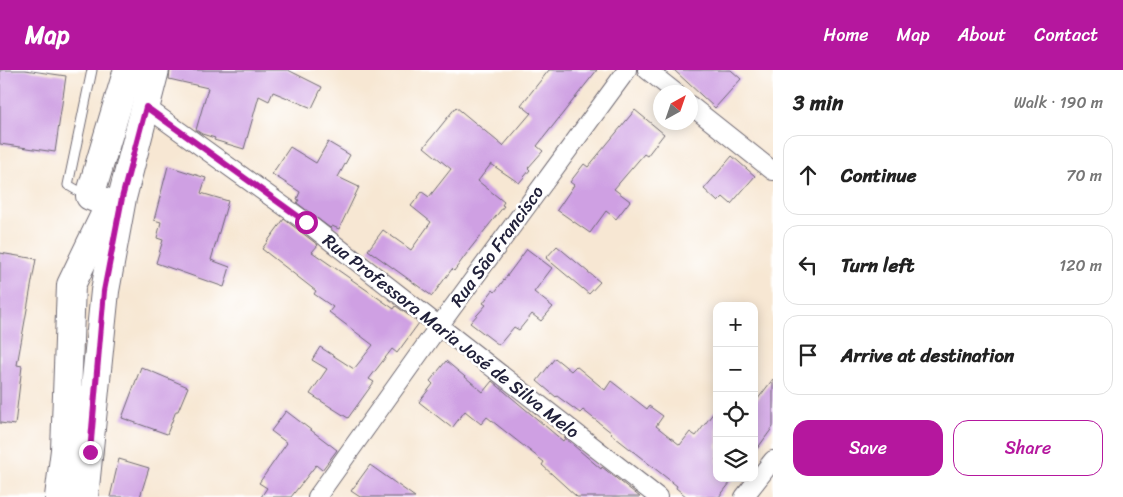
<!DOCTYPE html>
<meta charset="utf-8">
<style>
:root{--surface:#fff;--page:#f2f2f2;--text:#222;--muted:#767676;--line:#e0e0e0;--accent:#b5179e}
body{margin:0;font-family:Sriracha,sans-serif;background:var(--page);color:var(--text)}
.controls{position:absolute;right:15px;bottom:15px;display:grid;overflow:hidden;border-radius:10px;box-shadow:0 2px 12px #0003}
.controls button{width:45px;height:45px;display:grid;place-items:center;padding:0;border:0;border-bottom:1px solid var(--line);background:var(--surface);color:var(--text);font:25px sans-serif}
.compass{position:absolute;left:653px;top:15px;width:45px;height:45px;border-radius:50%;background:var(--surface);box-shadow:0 2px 12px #0003;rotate:40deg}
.stop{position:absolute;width:15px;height:15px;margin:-11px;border:4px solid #b5179e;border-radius:50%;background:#fff}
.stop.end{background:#b5179e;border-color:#fff;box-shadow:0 1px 5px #0008}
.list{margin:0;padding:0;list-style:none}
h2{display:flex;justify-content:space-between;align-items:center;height:65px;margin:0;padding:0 20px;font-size:21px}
h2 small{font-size:16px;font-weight:400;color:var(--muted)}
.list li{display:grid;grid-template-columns:32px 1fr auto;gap:15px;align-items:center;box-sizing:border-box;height:80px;margin:0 10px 10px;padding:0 10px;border:1px solid var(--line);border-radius:15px}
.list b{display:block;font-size:19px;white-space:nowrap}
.list em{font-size:16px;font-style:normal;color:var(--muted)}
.actions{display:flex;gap:10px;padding:15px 20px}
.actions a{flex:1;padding:11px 0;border:1px solid var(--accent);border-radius:15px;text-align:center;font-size:18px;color:var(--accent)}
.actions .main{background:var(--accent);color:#fff}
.icon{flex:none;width:28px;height:28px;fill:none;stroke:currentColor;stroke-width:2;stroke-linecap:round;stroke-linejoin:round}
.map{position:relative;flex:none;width:773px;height:427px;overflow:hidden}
header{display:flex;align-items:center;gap:30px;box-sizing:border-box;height:70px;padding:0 25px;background:var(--accent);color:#fff}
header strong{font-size:24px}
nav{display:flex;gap:28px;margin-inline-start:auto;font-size:18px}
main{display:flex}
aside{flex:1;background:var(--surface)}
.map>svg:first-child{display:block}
</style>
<header>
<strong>Map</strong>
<nav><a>Home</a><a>Map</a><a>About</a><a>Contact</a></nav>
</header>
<main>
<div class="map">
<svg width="773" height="427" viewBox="0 0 773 427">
<rect width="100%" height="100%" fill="#fff"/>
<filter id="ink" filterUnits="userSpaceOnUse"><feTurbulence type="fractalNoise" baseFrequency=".02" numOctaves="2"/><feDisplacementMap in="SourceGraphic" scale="10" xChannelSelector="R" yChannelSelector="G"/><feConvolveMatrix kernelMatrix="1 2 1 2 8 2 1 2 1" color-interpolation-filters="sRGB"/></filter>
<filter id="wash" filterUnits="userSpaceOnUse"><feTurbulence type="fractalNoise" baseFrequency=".0096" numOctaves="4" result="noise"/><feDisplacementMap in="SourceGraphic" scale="20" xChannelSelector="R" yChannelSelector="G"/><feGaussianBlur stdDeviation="1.12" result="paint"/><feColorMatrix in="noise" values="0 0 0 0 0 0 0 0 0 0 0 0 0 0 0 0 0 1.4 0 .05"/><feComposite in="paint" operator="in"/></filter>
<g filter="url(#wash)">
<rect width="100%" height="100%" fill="#f7e7d3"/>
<g id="blocks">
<g fill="#cfa0e3">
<path d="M0,0h25l41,6 -11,76 -55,-8z"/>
<path d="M170,0h118l34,17 -10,21 -39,-16 -4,9 -10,-5 -15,53 -30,-9 1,-2 -13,-4 -6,-4 12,-42 -39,-9z"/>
<path d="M549,0h48l-60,76 6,5 -15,17 2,2 -11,13 -28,-19 -13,17 26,21 -2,3 2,1 -34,43 -16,22 -2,-2 -20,27 -64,-46 15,-20 28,20 20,-28 -20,-16 11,-14 7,5 22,-28 -27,-22 32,-40 47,39 28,-33 -10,-8z"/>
<path d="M674,0h57l10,9 -26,29z"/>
<path d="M635,40l29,24 -17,22 -3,-2 -30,35 16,12 -14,18 -10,-8 -16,22 -33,-23 17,-25 -4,-3 14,-18 4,3z"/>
<path d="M328,72l22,13 -12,22 21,10 -20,42 -7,-3 -2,2 -33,-25 2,-3 -2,-1 3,-7 -28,-18 18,-27 26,16z"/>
<path d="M732,86l23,20 -24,28 -8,-7 -5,5 -14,-13z"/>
<path d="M168,96l38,12 -5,15 27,8 -17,59 19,7 -6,20 -68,-24 7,-23 -6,-2 4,-16 -7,-2z"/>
<path d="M284,149l34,26 -6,7 82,57 2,-3 23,17 -22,30 -5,-4 -23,30 5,3 -26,36 -38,-24 17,-25 -15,-9 8,-13 34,22 19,-24 -44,-33 4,-5 -19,-13 2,-3 -54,-42z"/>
<path d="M557,176l43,36 -11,12 -43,-36z"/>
<path d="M527,179l25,19 -18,24 19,15 -12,14 -9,-7 -13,16 -5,-3 -15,18 -29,-22 16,-18 -3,-2 10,-13 2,2z"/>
<path d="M0,183l36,6 -19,106 5,1 -7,59 -15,-2z"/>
<path d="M555,288l16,13 5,-5 29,24 6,-9 36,28 2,-3 14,10 -7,10 24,19 10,-13 6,4 21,-28v70h17l-15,19h-32l-11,-9 1,-2 -66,-52 1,-1 -29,-23 -3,3 -23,-17 -1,1 -19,-16z"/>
<path d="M446,291l37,31 9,-11 71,60 2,-3 36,31 1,-2 38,30h-63l-35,-32 2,-3 -57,-45 -6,7 -16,-13 -13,17 -33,-26 14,-18 -3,-3z"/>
<path d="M141,297l47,20 -10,24h-2l-9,23 -45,-16z"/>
<path d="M773,309v48l-19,26v-49z"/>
<path d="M286,341l51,39 -15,20 -6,-5 -25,32h-30l6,-9 -8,-5 28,-40 -16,-12z"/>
<path d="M119,389l30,9 -9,29h-30z"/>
<path d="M370,395l45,32h-55l-9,-6z"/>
</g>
</g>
</g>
<g filter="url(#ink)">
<use href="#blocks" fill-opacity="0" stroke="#6d6770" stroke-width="1"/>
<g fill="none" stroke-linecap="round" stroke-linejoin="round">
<g stroke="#6d6770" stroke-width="11">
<path id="service" d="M87,126l-19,-11 24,-115"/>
</g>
<g stroke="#6d6770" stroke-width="20">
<g id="minor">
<path d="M647,0l28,22"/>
<path d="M690,35l83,66"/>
<path d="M146,37l160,115 352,275"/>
<path d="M317,427l122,-171 188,-256"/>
<path d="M744,427l29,-37"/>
</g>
</g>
<g stroke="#6d6770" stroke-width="30">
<g id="primary">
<path d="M59,427l6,-47 6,-165 39,-81 -20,-8 36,-120 6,-6"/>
<path d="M84,427l21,-206 17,-93 33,-128"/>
</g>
</g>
<use href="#service" stroke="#fff" stroke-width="9"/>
<use href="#minor" stroke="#fff" stroke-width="18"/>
<use href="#primary" stroke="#fff" stroke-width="28"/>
</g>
</g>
<g fill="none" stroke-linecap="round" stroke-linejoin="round" filter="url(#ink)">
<path stroke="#b5179e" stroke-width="6" d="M90,382l14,-161 18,-93 24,-91 160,115"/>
</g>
<g text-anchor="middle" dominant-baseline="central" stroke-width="5" stroke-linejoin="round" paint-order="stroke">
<g font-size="18" fill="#22223b" stroke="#fff">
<text transform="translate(497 176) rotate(-54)">Rua São Francisco</text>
<text transform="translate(451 266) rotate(38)">Rua Professora Maria José de Silva Melo</text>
</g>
</g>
</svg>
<div class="controls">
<button>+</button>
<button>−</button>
<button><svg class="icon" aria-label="locate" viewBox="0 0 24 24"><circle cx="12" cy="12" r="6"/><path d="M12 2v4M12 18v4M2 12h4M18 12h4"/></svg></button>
<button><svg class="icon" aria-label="layers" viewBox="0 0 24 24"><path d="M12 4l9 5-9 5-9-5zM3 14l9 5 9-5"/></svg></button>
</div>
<svg class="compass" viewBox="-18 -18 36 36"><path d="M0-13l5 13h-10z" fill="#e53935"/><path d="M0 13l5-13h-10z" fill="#767676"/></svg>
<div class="stop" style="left:306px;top:152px"></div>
<div class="stop end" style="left:90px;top:382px"></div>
</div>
<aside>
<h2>3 min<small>Walk · 190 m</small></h2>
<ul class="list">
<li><svg class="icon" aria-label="ahead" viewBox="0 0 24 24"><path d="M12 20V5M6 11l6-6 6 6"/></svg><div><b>Continue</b></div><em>70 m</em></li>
<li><svg class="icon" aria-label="left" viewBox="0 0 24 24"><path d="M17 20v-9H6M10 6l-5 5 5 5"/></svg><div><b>Turn left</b></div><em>120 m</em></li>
<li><svg class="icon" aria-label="arrive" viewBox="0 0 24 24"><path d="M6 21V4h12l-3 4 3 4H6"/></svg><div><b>Arrive at destination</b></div></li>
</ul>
<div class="actions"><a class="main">Save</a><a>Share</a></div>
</aside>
</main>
